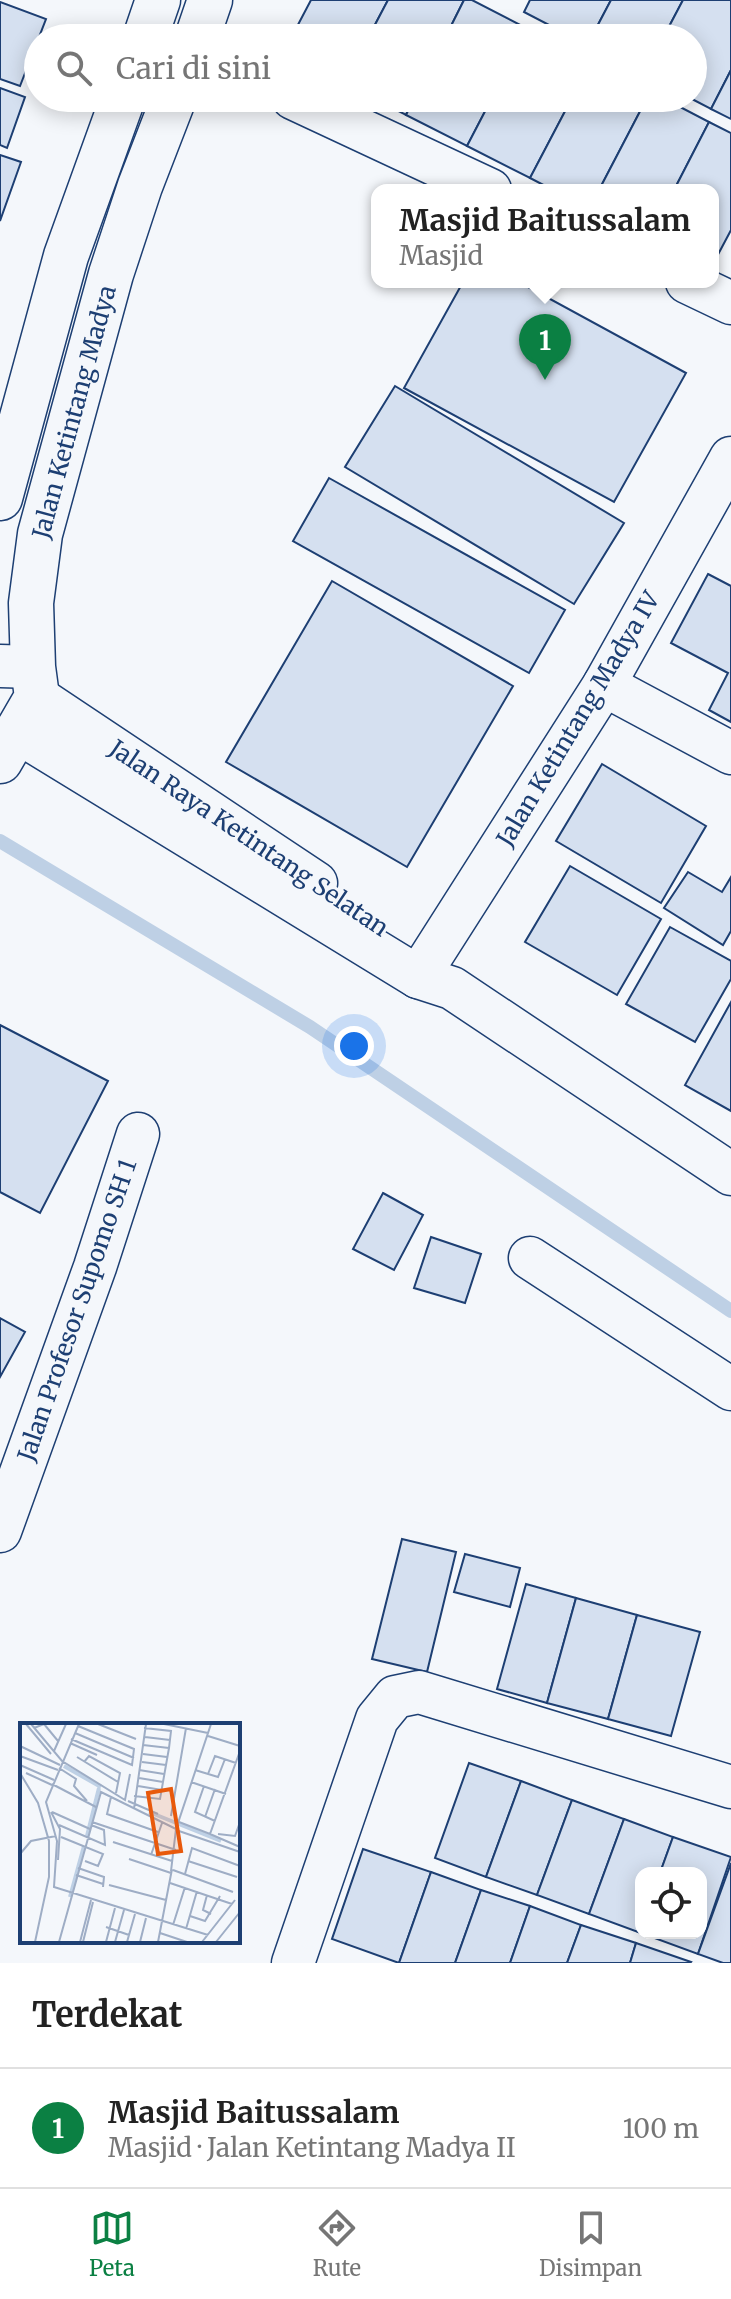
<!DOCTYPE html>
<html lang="id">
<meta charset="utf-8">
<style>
:root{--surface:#fff;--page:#f2f2f2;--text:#222;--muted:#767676;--line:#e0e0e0;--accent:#0b8043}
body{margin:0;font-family:Merriweather,serif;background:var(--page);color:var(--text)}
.controls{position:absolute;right:24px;bottom:24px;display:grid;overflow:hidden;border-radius:16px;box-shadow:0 4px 20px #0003}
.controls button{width:72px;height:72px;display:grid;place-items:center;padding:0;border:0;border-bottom:2px solid var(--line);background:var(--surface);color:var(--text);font:40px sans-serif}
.you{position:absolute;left:354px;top:1046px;width:28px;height:28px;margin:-20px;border:6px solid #fff;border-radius:50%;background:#1a73e8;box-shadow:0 0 0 12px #1a73e833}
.badge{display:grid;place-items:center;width:52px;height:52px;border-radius:50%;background:var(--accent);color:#fff;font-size:26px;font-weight:700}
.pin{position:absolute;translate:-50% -66px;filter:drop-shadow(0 2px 4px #0008)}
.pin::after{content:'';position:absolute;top:42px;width:28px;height:24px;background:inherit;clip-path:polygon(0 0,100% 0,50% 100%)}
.popup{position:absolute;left:371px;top:184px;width:348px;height:104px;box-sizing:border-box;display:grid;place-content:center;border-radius:16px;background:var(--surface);filter:drop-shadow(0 2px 6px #0005);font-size:26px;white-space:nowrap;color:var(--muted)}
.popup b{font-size:30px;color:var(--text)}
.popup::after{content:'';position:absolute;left:50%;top:100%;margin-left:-16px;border:16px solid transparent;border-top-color:var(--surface)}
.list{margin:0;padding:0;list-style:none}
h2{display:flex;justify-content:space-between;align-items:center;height:104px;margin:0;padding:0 32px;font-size:34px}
h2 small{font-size:26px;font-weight:400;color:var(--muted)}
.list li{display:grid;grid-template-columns:52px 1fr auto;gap:24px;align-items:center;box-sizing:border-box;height:120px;padding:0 32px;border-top:2px solid var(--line)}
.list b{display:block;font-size:30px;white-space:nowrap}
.list p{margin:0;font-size:26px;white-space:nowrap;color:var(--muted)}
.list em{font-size:26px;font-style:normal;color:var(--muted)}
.icon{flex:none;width:44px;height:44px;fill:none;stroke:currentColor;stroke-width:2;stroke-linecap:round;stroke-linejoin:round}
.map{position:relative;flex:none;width:731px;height:1963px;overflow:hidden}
.search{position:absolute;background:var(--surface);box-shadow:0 4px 20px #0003;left:24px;right:24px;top:24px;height:88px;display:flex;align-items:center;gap:20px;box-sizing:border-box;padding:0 28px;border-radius:44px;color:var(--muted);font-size:30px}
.sheet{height:224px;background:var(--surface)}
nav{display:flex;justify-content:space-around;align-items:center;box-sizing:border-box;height:112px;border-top:2px solid var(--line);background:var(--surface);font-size:22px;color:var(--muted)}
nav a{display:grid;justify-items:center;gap:4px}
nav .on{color:var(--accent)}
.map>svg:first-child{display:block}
</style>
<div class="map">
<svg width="731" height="1963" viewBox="0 0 731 1963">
<rect width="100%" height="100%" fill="#f4f7fb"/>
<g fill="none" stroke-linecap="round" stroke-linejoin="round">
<path stroke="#bed0e5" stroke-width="14" d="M0,841l310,186 421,284"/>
</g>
<g fill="#d5e0f0" stroke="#1d3f73" stroke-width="2">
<path d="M311,0h77l-20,38h-77z"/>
<path d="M388,0h76l-19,38h-77z"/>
<path d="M464,0h8l56,29 -5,9h-78z"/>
<path d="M530,0h81l-20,38h-17l-50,-26z"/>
<path d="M611,0h72l-20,38h-72z"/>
<path d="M683,0h48v70l-20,39 -21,-11h3v-60h-30z"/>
<path d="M0,2l46,17 -26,67 -20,-7z"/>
<path d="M528,29l18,9h-23z"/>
<path d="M731,70v49l-20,-10z"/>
<path d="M0,88l25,9 -18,51 -7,-3z"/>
<path d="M373,98h41l-8,17z"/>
<path d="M414,98h78l-25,48 -61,-31z"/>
<path d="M492,98h80l-42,80 -63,-32z"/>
<path d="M572,98h75l-48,92h-46l-23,-12z"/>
<path d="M647,98h16l46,24 -35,68h-75z"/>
<path d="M709,122l22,11v97l-18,34v-74h-39z"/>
<path d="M0,155l21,7 -21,59z"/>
<path d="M463,282h56l167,91 -72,129 -210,-114z"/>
<path d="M395,386l229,137 -50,81 -229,-137z"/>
<path d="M329,478l236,132 -36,63 -236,-132z"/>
<path d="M708,574l23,12v136l-22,-12 19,-37 -57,-30z"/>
<path d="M332,581l181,105 -106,181 -181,-105z"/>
<path d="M602,764l104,62 -45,77 -105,-62z"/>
<path d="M570,866l91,53 -44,76 -92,-53z"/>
<path d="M688,872l34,20 9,-15v54l-8,14 -59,-37z"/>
<path d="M670,927l61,34v18l-36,63 -69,-38z"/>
<path d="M731,1002v109l-46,-26z"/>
<path d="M0,1025l108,56 -68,132 -40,-21z"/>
<path d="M383,1193l40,22 -29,55 -41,-21z"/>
<path d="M431,1237l50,17 -16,49 -51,-15z"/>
<path d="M0,1318l25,14 -25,45z"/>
<path d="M402,1539l54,13 -29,120 -55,-13z"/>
<path d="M465,1554l55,14 -10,39 -56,-15z"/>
<path d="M526,1584l50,14 -29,105 -50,-14z"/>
<path d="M576,1598l61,17 -29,104 -61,-16z"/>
<path d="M637,1615l63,17 -29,104 -63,-17z"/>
<path d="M469,1763l52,18 -35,96 -51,-19z"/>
<path d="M521,1781l51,19 -35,95 -51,-18z"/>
<path d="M572,1800l52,19 -35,95 -52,-19z"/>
<path d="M624,1819l49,18 -13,36h-19v52l-3,7 -49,-18z"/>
<path d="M673,1837l58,20 -33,97 -60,-22 3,-7v8h60v-60h-41z"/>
<path d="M363,1849l68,23 -32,91 -67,-24z"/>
<path d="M731,1863v100h-8l-25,-9z"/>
<path d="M431,1872l50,18 -26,73h-56z"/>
<path d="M481,1890l49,16 -20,57h-55z"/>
<path d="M530,1906l51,19 -14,38h-57z"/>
<path d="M581,1925l55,18 -6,20h-63z"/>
<path d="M636,1943l55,19 -1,1h-60z"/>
</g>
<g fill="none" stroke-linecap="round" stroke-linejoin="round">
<g stroke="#1d3f73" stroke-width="45">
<g id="minor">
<path d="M293,98l197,92"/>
<path d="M687,282l44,21"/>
<path d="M0,666l33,1"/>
<path d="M604,685l127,68"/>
<path d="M37,697l279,186"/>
<path d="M16,731l402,246 34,11 279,186"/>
<path d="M418,977l186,-292 127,-227"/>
<path d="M530,1258l201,131"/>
<path d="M0,1531l95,-264 43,-133"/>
<path d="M293,1963l84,-244 18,-22 24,-5 312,95"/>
</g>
</g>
<g stroke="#1d3f73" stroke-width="47">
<g id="tertiary">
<path d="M145,38l13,-38"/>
<path d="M197,38l13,-38"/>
<path d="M0,498l66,-242 57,-158"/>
<path d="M0,761l37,-64 -4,-30 -2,-64 9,-69 71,-260 29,-88 34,-88"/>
</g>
</g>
<use href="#minor" stroke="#f4f7fb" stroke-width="42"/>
<use href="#tertiary" stroke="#f4f7fb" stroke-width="44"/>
</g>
<g text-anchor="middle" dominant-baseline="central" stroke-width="6" stroke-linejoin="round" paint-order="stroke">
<g font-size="24" fill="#1d3f73" stroke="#f4f7fb">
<text transform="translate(74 412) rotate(-75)">Jalan Ketintang Madya</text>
<text transform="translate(578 719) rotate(-59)">Jalan Ketintang Madya IV</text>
<text transform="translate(249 838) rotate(34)">Jalan Raya Ketintang Selatan</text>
<text transform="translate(77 1310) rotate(-71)">Jalan Profesor Supomo SH 1</text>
</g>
</g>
<g transform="translate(20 1723)">
<rect width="220" height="220" fill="#f4f7fb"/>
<path fill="none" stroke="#bed0e5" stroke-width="4" d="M44,43l37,21M129,89l72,29M67,113l12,-48M50,174l14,-51"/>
<path fill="none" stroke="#9eadc5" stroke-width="2" d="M6,1l25,30M11,1l31,37 63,39 5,-26M59,1l-33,78 11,39 -3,46 154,48M78,1l38,15M144,1l44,9M14,5l10,-4 14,17M55,10l59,25M188,13l32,10M125,14l25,3M51,16l61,26 2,-16 -56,-23M50,20l27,12M123,22l26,3M0,23l40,19M34,28l12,-27M123,31l24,3M0,33l38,14M57,34l41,25M64,39l5,-6 31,17 -4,20M122,39l24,3M0,42l34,15M39,45l17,11 -2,7 13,15M119,47l25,4M175,47l23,7 7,-18M0,50l18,30 11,38v36l-14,65M6,50l26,12M188,51l7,-18 21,7M119,55l24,4M171,59l35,12M32,61l44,23M118,63l24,4M184,63l-9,26 20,9M114,73l26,3 9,-51 2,-17 -27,-3M91,74l-4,17 51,18M108,78l30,13M114,86l12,-85M31,89l9,17 -2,31M32,89l38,17M151,93l15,-88M185,94l10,-28M72,99l84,28M159,99l31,12 30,-83M39,102l46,20 -1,-15 -13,-5M156,107l64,22M190,111l30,13M198,111l17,2 5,-14M41,114l42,17 -5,12 -13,-5M93,119l59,19M0,131l11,-13 25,-5M131,132l11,-32M109,136l42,14M168,138l49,16M58,145l26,9 -1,10M153,147l60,22M151,148l5,-42 35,-105M165,151l7,-26 48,18M56,152l27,9M150,160l62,21M89,162l57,15M187,172l-4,15 8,4M170,193l15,5 15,-25M153,202l12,-38M86,204l23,8M166,206l11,-38M140,210l27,9M39,219l42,-150 75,37M60,219l11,-42M63,219l10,-40M86,219l9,-34M95,219l9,-32M107,219l8,-28M120,219l6,-24M138,219l14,-73M182,219l33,-42M196,219l24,-30"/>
<path fill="#e8590c" fill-opacity="0.15" stroke="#e8590c" stroke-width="4" d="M151,66l10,62 -23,3 -10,-61z"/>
<rect width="220" height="220" fill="none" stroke="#1d3f73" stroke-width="4"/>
</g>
</svg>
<div class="controls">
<button><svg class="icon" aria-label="locate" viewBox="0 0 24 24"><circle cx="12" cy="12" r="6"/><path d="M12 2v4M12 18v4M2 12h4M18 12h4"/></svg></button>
</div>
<div class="you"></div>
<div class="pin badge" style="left:545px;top:380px">1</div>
<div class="popup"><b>Masjid Baitussalam</b>Masjid</div>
<div class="search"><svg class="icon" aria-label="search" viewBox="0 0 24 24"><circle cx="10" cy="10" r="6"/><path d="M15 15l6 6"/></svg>Cari di sini</div>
</div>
<section class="sheet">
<h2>Terdekat<small></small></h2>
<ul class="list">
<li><span class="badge">1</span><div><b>Masjid Baitussalam</b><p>Masjid · Jalan Ketintang Madya II</p></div><em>100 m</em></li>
</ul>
</section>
<nav>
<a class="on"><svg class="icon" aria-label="map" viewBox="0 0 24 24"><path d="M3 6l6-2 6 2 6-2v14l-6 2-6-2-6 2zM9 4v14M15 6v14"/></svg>Peta</a>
<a><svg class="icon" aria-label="directions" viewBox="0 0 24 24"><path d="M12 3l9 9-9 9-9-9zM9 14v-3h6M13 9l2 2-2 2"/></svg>Rute</a>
<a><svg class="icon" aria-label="saved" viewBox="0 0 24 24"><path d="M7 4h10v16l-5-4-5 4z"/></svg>Disimpan</a>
</nav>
